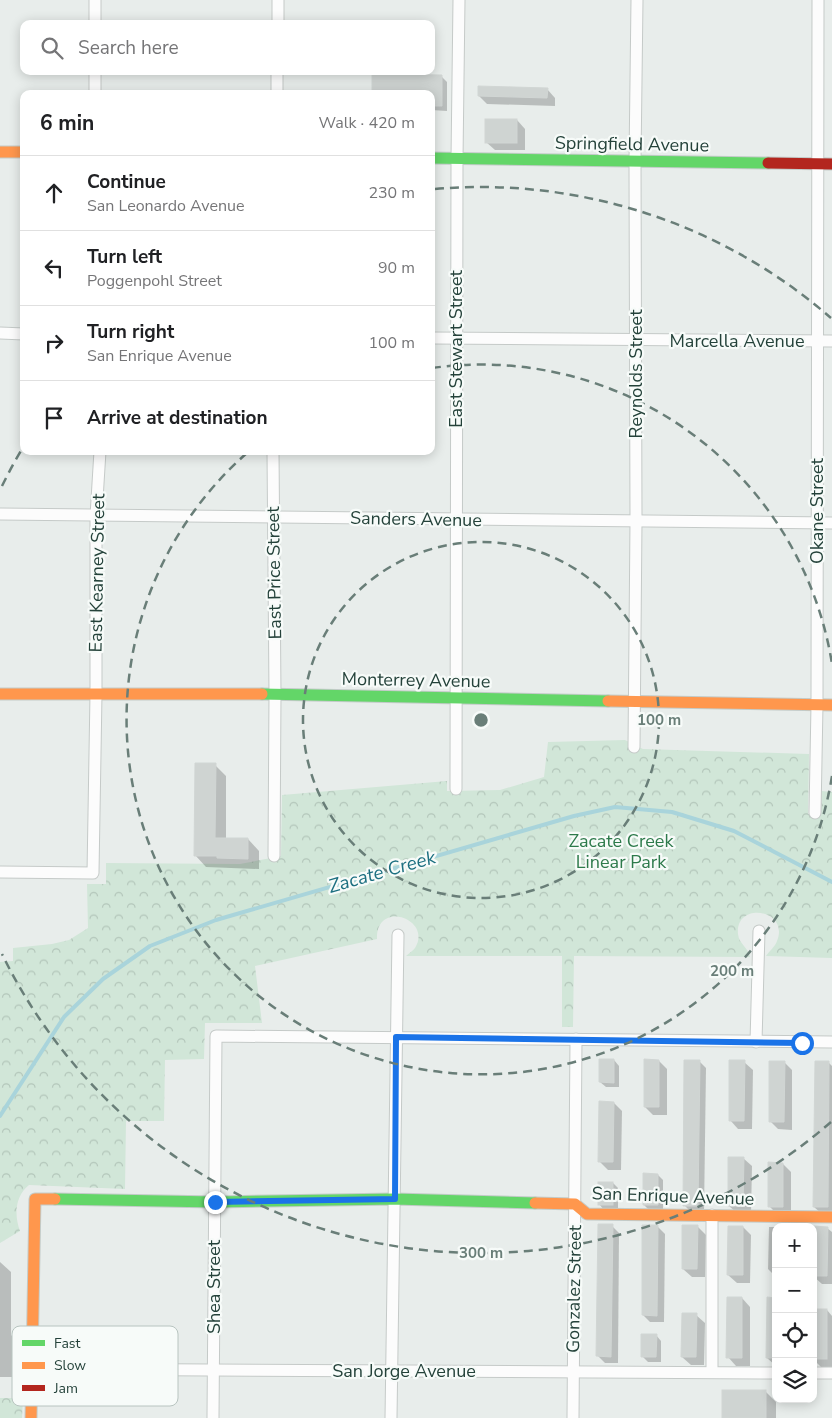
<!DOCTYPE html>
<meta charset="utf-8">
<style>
:root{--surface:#fff;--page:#f6f6f6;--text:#202124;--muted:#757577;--line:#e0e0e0}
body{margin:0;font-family:"Nunito Sans",sans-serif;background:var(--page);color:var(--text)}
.controls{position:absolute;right:15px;bottom:15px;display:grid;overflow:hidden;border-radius:10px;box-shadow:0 2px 12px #0003}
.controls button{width:45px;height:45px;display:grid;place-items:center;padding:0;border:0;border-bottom:1px solid var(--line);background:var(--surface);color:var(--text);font:25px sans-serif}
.stop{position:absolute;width:15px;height:15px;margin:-11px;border:4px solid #1a73e8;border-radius:50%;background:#fff}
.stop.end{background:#1a73e8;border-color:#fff;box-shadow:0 1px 5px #0008}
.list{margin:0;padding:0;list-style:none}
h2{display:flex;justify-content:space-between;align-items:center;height:65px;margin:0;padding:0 20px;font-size:21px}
h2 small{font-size:16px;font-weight:400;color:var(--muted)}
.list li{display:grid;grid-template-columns:32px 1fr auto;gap:15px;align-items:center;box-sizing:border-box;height:75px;padding:0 20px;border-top:1px solid var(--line)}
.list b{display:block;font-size:19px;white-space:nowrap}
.list p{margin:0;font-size:16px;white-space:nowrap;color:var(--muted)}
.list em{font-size:16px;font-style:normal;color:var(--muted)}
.icon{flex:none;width:28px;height:28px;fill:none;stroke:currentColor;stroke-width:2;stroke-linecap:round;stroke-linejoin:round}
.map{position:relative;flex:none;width:832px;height:1418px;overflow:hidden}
.search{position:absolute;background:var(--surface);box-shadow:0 2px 12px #0003;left:20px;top:20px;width:415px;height:55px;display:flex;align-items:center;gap:12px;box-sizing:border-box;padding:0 18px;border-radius:10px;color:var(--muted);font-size:19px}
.panel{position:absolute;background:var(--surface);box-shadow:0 2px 12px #0003;left:20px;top:90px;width:415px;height:365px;border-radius:10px}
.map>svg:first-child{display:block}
</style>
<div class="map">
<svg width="832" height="1418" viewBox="0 0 832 1418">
<defs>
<pattern id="forest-crowns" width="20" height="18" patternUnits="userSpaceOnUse" patternTransform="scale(1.25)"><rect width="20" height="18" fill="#d1e6d8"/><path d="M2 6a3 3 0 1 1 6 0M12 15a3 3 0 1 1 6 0" fill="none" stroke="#b3c6ba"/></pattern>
</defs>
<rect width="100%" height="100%" fill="#e8edeb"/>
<g fill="url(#forest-crowns)">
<path d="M625,740l18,9 166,5 -1,60 13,1 1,-24 10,1v166l-66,-2c3,-5 9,-9 11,-15 13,-32 -42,-40 -39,-7 1,10 10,13 12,23l-176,-1 -1,71h-11v-71h-156c3,-3 7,-5 9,-8 18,-29 -39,-49 -38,-9l-122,27 7,57h-57l-1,36 -39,1 -1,61h-38l-1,68 -96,-4c-14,11 -15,30 -9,46l-20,12v-281l13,-1v-13l39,-4 17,-4 19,-12 -1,-44h19v-21l134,1 41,-8 1,-61 165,-14v10l53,-1 44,-13 4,-35z"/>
<path d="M0,1398h23l-1,20h-22z"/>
</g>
<g fill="#0003">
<path d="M441,76l6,6v29l-16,-1v-16z"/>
<path d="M547,89l8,9v8l-68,-2 -8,-8z"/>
<path d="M517,120l8,9v21h-30l-9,-8z"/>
<path d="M215,765l11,11v63h22l11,12v18l-53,-2 -11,-12z"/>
<path d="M614,1060l5,6v21h-13l-6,-5z"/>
<path d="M659,1061l8,8v46h-14l-8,-8z"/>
<path d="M699,1061l7,7 -2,144h-13l-7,-7z"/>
<path d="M744,1062l9,8 -1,59h-14l-8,-9z"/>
<path d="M784,1062l8,8v60l-14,-1 -8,-8z"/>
<path d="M829,1063l3,3v149l-10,-1 -8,-7z"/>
<path d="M614,1103l8,8 -1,59h-13l-8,-8z"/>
<path d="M743,1158l9,8 -1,48h-13l-9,-8z"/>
<path d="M783,1164l8,8v43l-14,-1 -8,-8z"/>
<path d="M658,1175l5,5v30h-14l-5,-5z"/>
<path d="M613,1183l5,5v22h-14l-5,-6z"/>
<path d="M612,1226l7,7 -1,130h-13l-7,-7z"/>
<path d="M657,1226l8,8 -1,88h-14l-7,-7z"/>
<path d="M697,1226l9,9 -1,42h-13l-9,-8z"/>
<path d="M743,1227l8,8 -1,48h-13l-9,-8z"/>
<path d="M769,1227h7v50l-8,-8z"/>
<path d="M827,1228l5,4v52h-10l-9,-8z"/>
<path d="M0,1262l11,10v63l3,3v39h-14z"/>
<path d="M742,1298l8,9v59h-14l-8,-9z"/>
<path d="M776,1299v67l-9,-8z"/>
<path d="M827,1310l5,6v51h-11l-8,-8z"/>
<path d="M696,1315l9,8 -1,42h-13l-9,-8z"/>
<path d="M656,1335l5,6v21h-13l-6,-6z"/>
<path d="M766,1392l10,10v16h-52z"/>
</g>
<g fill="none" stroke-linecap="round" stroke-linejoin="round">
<path stroke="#a9d4db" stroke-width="4" d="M0,1116l64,-99 39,-38 47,-33 66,-26 358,-104 41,-9 57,5 62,19 98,51"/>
</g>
<g fill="#cfd4d2" stroke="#d1d6d4">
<path d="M372,74l70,1v31h-11v-12h-59z"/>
<path d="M478,86l70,2 -1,10 -69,-2z"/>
<rect x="485" y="119" width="32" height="24"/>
<path d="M195,763h21l-1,75h33v21l-31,-1v-2h-23z"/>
<path d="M599,1059h15v24l-15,-1z"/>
<path d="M644,1059l15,1v47h-15z"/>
<path d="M684,1060h16l-2,146h-15z"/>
<path d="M729,1060h16l-1,61h-15z"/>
<path d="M769,1061h16l-1,61h-15z"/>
<path d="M815,1061h14l-1,146h-15z"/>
<path d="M599,1101l15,1 -1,60h-15z"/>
<path d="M728,1157h16l-1,49h-15z"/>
<path d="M768,1162l15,1v44h-15z"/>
<path d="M643,1173l15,1v31h-15z"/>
<rect x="598" y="1182" width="15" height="23"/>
<path d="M598,1224h15l-2,133 -15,-1z"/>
<path d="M642,1225h16l-1,91 -15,-1z"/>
<path d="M682,1225h16l-1,44h-15z"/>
<path d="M728,1226h15v49h-16z"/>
<path d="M813,1226l15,1 -1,49h-14z"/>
<path d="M727,1297h15v61h-16z"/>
<path d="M767,1297l9,1v60h-10z"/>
<rect x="813" y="1309" width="14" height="50"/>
<path d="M682,1313h15l-1,44h-15z"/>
<path d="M641,1334h16l-1,23h-15z"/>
<rect x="722" y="1390" width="44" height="28"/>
</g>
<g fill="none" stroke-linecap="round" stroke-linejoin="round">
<g stroke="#c5cac8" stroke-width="13">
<g id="street">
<path d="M95,0v24"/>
<path d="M278,24v-24"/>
<path d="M95,71v23"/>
<path d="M277,94v-23"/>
<path d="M0,333l24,1"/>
<path d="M431,338l401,3"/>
<path d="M273,451l2,243 -1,162"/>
<path d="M0,514l832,9"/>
<path d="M634,747l2,-226 -1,-360 2,-161"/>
<path d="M456,789l1,-630 2,-159"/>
<path d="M815,813l2,-108 1,-705"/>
<path d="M0,872l93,1 3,-179v-178l4,-65"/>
<path d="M756,1042l3,-111"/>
<path d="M32,1369l744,4"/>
<path d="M712,1372v-157"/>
<path d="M813,1373h19"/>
<path d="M213,1418l3,-382 616,6"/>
<path d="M391,1418l7,-483"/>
<path d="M573,1418l3,-379"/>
</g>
</g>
<g stroke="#c3cbc8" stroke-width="13">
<g id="fast">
<path d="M431,158l337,5"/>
<path d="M262,694l346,7"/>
<path d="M55,1199l160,3 180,-3 140,4"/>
</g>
</g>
<g stroke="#c3cbc8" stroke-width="13">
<g id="slow">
<path d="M0,152h24"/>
<path d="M0,694h262"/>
<path d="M608,701l224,4"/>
<path d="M535,1203l40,1 12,10 245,3"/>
<path d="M31,1418l4,-219h20"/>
</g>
</g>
<g stroke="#c3cbc8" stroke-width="13">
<path id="jam" d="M768,163l64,1"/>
</g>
<use href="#street" stroke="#fcfcfc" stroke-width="11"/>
<use href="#fast" stroke="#63d668" stroke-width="11"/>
<use href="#slow" stroke="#ff974d" stroke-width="11"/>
<use href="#jam" stroke="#b3261e" stroke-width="11"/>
</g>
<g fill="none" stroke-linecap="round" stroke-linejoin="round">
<path stroke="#1a73e8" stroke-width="6" d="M215,1202l180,-3 1,-162 406,6"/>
</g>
<g fill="none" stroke="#697e78" stroke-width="2.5" stroke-dasharray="9 6">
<circle cx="481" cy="720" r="178"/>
<path d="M832 776A355 355 0 1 1 248 452M432 368A355 355 0 0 1 832 664"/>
<path d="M831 1122A533 533 0 0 1 2 954M2 486A533 533 0 0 1 22 449M435 189A533 533 0 0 1 831 318"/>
</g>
<g text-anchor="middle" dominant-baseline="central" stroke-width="4.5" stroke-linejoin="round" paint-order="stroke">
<g font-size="18" fill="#24423a" stroke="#f7fbf9">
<text transform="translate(632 144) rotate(1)">Springfield Avenue</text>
<text x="737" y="341">Marcella Avenue</text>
<text transform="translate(456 349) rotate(-90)">East Stewart Street</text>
<text transform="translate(636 374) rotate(-90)">Reynolds Street</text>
<text transform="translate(817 511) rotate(-90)">Okane Street</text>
<text transform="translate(416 519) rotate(1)">Sanders Avenue</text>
<text transform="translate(97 573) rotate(-89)">East Kearney Street</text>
<text transform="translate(274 573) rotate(-91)">East Price Street</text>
<text transform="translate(416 680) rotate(1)">Monterrey Avenue</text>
<text transform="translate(673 1196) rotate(2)">San Enrique Avenue</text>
<text transform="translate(214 1287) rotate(-90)">Shea Street</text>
<text transform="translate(574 1289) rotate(-89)">Gonzalez Street</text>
<text x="404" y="1371">San Jorge Avenue</text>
</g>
<g font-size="18" fill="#2d7a4b" stroke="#f7fbf9">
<text x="621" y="841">Zacate Creek<tspan x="621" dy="21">Linear Park</tspan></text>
</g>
<g font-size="19" font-style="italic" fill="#1c6f80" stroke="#f7fbf9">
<text transform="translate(382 872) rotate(-16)">Zacate Creek</text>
</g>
</g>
<rect x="12" y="1326" width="166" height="80" rx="8" fill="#f7fbf9" stroke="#b8c4c0" stroke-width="1"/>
<rect x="22" y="1340" width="23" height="6" fill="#63d668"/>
<rect x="22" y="1362" width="23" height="7" fill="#ff974d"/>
<rect x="22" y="1385" width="23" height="6" fill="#b3261e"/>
<g font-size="14" fill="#24423a">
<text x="54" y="1348">Fast</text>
<text x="54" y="1370">Slow</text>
<text x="54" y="1393">Jam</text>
</g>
<circle cx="481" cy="720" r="8" fill="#697e78" stroke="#f7fbf9" stroke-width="2.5"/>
<g font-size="15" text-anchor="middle" font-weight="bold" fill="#697e78" stroke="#f7fbf9" stroke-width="4.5" stroke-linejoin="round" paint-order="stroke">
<text x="659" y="725">100 m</text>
<text x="732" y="976">200 m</text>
<text x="481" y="1258">300 m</text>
</g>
</svg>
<div class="controls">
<button>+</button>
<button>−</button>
<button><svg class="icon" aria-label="locate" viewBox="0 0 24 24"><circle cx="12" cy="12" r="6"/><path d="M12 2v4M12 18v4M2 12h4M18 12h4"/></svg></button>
<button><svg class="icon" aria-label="layers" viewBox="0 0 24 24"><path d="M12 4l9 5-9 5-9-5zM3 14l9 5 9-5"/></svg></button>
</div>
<div class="stop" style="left:802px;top:1043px"></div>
<div class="stop end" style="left:215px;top:1202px"></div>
<div class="search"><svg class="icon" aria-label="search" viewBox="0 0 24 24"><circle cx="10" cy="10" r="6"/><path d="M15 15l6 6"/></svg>Search here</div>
<section class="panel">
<h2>6 min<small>Walk · 420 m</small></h2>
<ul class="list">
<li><svg class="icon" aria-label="ahead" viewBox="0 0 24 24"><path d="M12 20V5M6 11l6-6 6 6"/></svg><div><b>Continue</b><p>San Leonardo Avenue</p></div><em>230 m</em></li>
<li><svg class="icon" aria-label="left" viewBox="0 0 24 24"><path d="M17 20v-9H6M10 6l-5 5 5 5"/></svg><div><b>Turn left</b><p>Poggenpohl Street</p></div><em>90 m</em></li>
<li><svg class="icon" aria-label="right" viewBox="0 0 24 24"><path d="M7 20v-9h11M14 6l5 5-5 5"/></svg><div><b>Turn right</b><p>San Enrique Avenue</p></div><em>100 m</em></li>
<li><svg class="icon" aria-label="arrive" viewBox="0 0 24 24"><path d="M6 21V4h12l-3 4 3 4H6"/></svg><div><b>Arrive at destination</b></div></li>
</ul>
</section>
</div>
